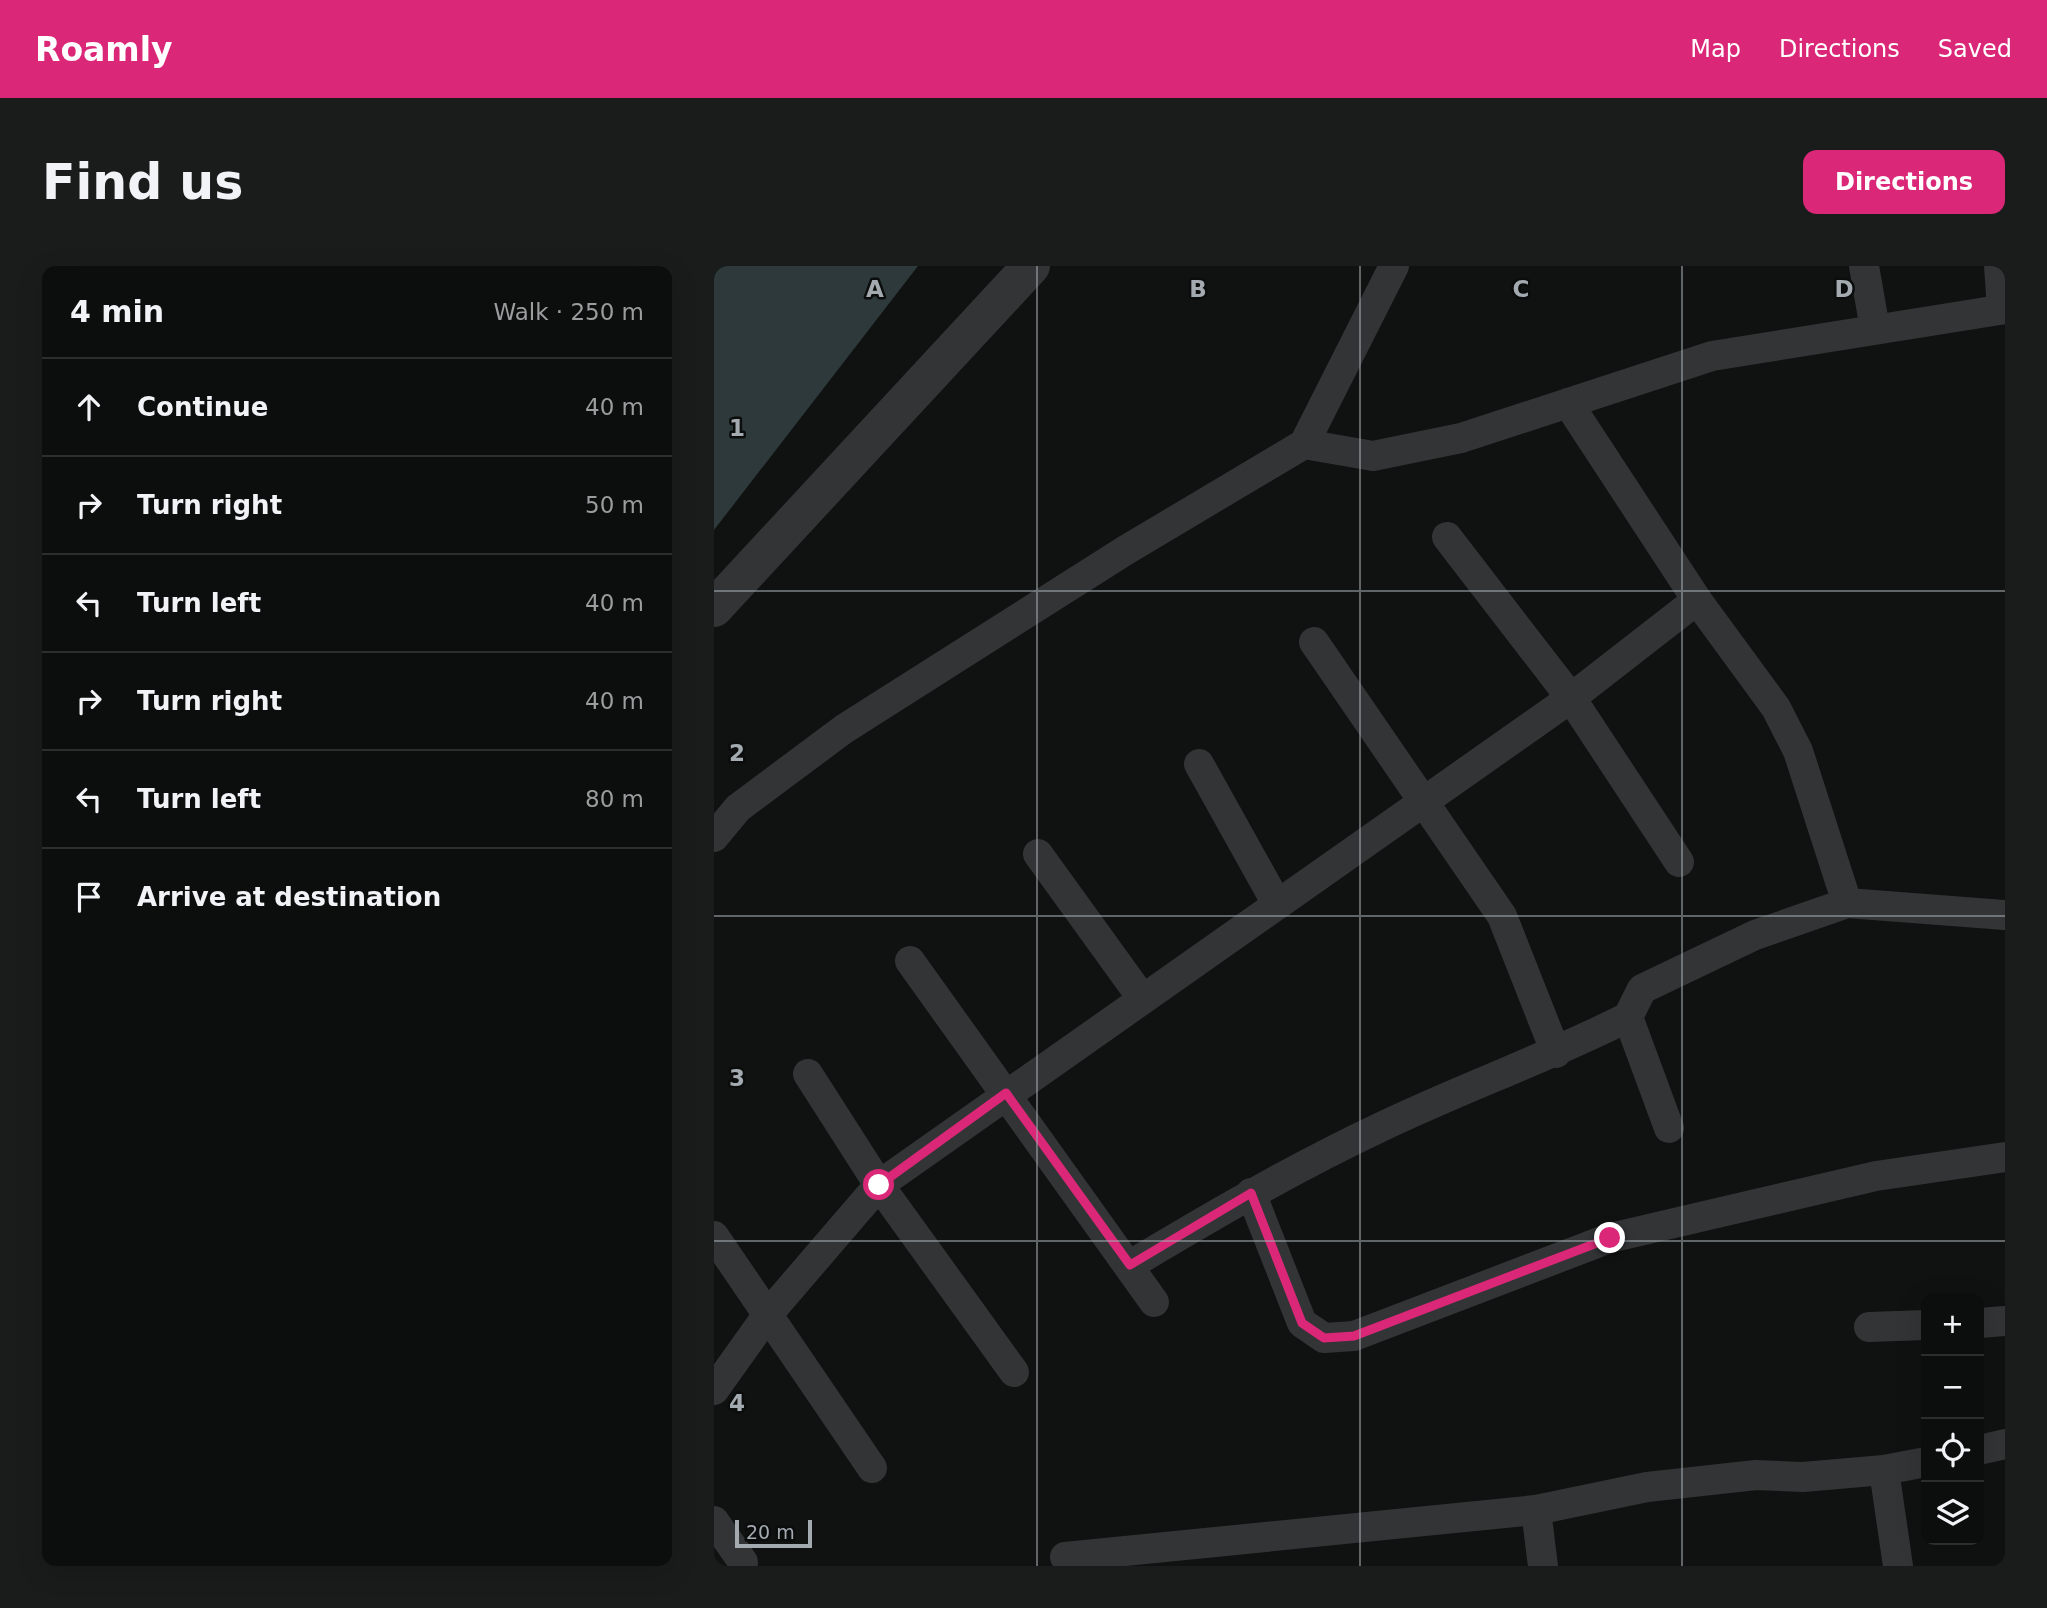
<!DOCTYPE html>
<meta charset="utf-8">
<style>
:root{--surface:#0c0d0d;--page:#1a1b1b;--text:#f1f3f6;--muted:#9a9c9d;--line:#2c2d2e;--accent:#db2777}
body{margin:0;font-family:"DejaVu Sans",sans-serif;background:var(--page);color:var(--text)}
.controls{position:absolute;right:21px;bottom:21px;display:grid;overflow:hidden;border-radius:14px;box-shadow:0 7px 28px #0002}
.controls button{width:63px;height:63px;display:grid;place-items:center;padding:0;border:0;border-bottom:2px solid var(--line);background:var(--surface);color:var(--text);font:35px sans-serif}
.scale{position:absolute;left:21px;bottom:18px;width:77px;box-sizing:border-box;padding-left:7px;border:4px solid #a3abb1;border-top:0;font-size:19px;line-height:24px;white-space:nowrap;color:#a3abb1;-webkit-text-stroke:5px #0b0c0c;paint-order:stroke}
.stop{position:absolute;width:21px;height:21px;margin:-16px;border:5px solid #db2777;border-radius:50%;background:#fff}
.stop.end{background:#db2777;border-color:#fff;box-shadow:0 2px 7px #0008}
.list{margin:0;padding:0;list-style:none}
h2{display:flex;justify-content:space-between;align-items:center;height:91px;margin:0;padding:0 28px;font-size:30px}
h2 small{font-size:23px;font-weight:400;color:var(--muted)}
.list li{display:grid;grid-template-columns:46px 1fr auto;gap:21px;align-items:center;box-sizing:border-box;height:98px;padding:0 28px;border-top:2px solid var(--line)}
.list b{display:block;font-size:26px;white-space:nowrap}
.list em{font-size:23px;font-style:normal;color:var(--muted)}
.icon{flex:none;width:38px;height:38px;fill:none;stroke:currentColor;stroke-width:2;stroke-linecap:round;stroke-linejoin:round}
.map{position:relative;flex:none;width:1291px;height:1300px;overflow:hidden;border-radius:14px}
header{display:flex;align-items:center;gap:42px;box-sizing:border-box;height:98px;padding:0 35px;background:var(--accent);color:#fff}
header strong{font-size:33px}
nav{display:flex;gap:38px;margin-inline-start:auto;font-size:24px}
.intro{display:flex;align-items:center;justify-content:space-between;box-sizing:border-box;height:168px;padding:0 42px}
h1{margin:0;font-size:49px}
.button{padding:18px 32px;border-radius:14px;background:var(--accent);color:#fff;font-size:24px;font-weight:700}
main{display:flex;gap:42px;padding:0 42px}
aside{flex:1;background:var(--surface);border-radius:14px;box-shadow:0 7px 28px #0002}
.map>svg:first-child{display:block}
</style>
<header>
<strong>Roamly</strong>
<nav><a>Map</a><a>Directions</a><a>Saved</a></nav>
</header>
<div class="intro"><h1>Find us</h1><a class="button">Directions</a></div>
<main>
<aside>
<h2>4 min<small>Walk · 250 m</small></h2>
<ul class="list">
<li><svg class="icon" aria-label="ahead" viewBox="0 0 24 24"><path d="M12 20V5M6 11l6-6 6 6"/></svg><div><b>Continue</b></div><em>40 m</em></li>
<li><svg class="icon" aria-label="right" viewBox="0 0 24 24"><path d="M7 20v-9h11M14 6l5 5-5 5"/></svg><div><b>Turn right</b></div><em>50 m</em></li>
<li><svg class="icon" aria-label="left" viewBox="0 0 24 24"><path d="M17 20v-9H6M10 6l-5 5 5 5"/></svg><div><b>Turn left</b></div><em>40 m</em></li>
<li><svg class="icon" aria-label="right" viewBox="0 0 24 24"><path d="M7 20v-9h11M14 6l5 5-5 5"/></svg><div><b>Turn right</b></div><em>40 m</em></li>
<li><svg class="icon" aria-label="left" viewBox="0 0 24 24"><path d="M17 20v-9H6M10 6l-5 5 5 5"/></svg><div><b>Turn left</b></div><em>80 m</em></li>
<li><svg class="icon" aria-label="arrive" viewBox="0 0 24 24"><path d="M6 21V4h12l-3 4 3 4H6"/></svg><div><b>Arrive at destination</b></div></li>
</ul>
</aside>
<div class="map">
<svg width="1291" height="1300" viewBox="0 0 1291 1300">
<rect width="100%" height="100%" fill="#101111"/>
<path fill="#2d393a" d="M0,0h204l-204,264z"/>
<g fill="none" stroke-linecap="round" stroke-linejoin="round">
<g stroke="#323436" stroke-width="30">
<path d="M1150,0l11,63"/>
<path d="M1285,0l3,43"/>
<path d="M854,137l129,197 79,108 22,43 49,152"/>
<path d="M590,178l69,12 88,-18 251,-82 293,-47"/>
<path d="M733,271l124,161 108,164"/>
<path d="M600,376l188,274 54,137"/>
<path d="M485,498l78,140"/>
<path d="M0,571l24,-29 106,-79 282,-179 178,-106 90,-178"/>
<path d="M324,588l104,144"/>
<path d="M196,695l244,341"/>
<path d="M94,808l71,111 135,187"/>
<path d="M955,862l-41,-111 14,-28 113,-54 92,-32 158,12"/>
<path d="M537,927l51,130 22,15 30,-2 256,-98 266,-62 129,-19"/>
<path d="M0,970l158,232"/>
<path d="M416,999c82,-49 164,-97 251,-138 81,-39 166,-69 247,-110"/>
<path d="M1265,1057l26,-2"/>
<path d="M1155,1061l57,-2"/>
<path d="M0,1124l55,-77 110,-128 692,-487 126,-98"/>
<path d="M1265,1184l26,-6"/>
<path d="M1170,1204l14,96"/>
<path d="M822,1244l7,56"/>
<path d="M0,1255l29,41"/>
<path d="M351,1291l471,-47 111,-23 109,-12 47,2 81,-7 42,-8"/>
</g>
<path stroke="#323436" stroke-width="38" d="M0,342l317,-342"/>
</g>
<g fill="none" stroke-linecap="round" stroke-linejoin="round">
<path stroke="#db2777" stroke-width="9" d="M165,919l127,-92 124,172 121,-72 51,130 22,15 30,-2 256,-98"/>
</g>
<path fill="none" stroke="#a3abb1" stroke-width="2" stroke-opacity="0.55" d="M323,0v1300M646,0v1300M968,0v1300M0,325h1291M0,650h1291M0,975h1291"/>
<g font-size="23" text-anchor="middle" font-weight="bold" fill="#a3abb1" stroke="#0b0c0c" stroke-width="5" stroke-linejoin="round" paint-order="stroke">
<text x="161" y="31">A</text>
<text x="484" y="31">B</text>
<text x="807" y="31">C</text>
<text x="1130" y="31">D</text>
<text x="23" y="170">1</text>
<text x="23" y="495">2</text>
<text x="23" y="820">3</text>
<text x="23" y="1145">4</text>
</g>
</svg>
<div class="controls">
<button>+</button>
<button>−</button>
<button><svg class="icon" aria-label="locate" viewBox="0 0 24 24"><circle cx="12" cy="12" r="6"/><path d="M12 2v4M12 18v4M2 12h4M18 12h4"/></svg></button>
<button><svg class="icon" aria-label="layers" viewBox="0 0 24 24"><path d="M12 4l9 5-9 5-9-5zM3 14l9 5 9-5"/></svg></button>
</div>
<div class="scale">20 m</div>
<div class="stop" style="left:165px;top:919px"></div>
<div class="stop end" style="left:896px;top:972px"></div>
</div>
</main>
